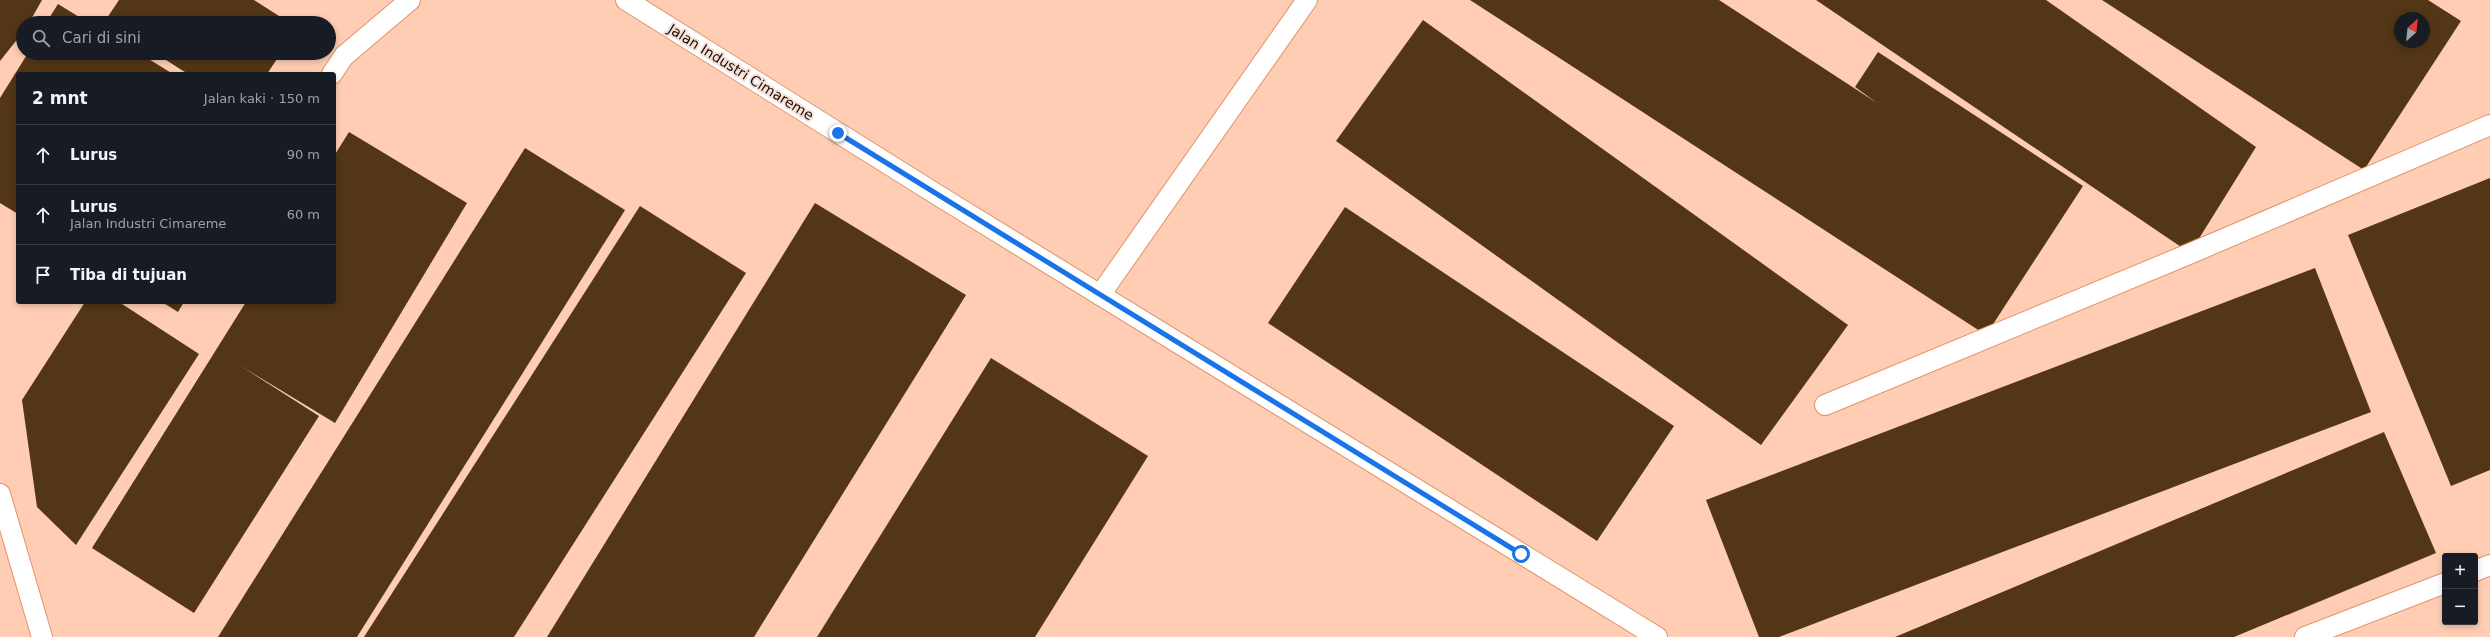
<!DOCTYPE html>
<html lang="id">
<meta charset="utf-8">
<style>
:root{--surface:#171b24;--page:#20242c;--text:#f1f3f6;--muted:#9ea1a6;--line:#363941}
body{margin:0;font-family:"DejaVu Sans",sans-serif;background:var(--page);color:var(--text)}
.controls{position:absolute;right:12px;bottom:12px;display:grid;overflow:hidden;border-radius:4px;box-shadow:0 2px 6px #0003}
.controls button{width:36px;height:36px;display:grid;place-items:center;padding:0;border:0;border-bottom:1px solid var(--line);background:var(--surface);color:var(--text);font:20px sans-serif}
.compass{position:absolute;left:2394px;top:12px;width:36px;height:36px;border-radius:50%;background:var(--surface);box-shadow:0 2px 6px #0003;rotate:27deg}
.stop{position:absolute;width:12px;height:12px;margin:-9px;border:3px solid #1a73e8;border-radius:50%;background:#fff}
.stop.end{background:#1a73e8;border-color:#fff;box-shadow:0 1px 4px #0008}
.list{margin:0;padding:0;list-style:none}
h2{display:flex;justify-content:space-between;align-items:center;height:52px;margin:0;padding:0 16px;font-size:17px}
h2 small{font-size:13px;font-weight:400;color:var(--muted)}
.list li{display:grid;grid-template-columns:26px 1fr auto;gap:12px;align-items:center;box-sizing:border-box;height:60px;padding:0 16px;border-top:1px solid var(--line)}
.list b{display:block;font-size:15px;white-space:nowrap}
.list p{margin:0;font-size:13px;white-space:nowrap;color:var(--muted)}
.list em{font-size:13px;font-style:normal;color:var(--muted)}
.icon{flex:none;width:22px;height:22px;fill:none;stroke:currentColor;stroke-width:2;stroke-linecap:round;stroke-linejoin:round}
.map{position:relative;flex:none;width:2490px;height:637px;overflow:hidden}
.search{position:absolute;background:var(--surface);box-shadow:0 2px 6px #0003;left:16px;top:16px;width:320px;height:44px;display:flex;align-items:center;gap:10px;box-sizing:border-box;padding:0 14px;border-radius:22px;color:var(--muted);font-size:15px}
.panel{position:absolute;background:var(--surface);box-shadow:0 2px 6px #0003;left:16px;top:72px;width:320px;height:232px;border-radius:4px}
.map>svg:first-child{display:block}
</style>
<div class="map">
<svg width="2490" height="637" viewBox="0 0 2490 637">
<rect width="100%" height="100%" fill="#fecdb3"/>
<g fill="#523615" fill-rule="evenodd">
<path d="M0,0h42l-13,23h-6v9l-23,29z"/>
<path d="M119,0h135l36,23h-182l-3,-2z"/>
<path d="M1470,0h249l158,103 -22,-16 23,-35 205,134 -97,149z"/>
<path d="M1816,0h230l210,147 -66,106z"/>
<path d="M2102,0h326l33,21 -97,149zM2400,18h24v24h-24z"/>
<path d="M58,4l31,19h-43z"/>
<path d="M1423,20l425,305 -87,120 -425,-304z"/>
<path d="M28,53h111l34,21h-155v140l-18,-11v-105z"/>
<path d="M155,53h126l-14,21h-79z"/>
<path d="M349,132l118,71 -132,220 -96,-58 80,51 -125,197 -102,-65 154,-246h88v-146z"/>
<path d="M525,148l100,62 -268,427h-139z"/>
<path d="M2490,178v292l-39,16 -103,-251z"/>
<path d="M815,203l151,92 -212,342h-207z"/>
<path d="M640,206l106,67 -232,364h-150z"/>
<path d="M1345,207l329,219 -77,115 -329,-218z"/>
<path d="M2315,268l56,144 -592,225h-20l-53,-137z"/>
<path d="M85,302h34l80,52 -123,191 -39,-38 -15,-107z"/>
<path d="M162,302h22l-6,10z"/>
<path d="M991,358l157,98 -113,181h-218z"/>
<path d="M2384,432l52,121 -202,84h-339z"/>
</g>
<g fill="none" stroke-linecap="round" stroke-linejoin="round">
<g stroke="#e1936a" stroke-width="22">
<g id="lane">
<path d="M626,0l318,199 713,438"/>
<path d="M332,74l12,-18 66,-56"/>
<path d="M1100,295l207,-295"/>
<path d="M1825,405l364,-151 301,-129"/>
<path d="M0,494l42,143"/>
<path d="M2475,571l15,-6"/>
<path d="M2305,637l140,-54"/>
</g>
</g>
<use href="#lane" stroke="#fff" stroke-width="20"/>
</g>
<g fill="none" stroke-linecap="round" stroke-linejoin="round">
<path stroke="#1a73e8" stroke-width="5" d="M838,133l683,421"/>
</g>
<g text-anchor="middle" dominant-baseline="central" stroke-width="4" stroke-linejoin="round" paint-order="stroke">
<g font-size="14" fill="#230700" stroke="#f3e2d9">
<text transform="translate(741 72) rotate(32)">Jalan Industri Cimareme</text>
</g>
</g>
</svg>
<div class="controls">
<button>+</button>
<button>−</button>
</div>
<svg class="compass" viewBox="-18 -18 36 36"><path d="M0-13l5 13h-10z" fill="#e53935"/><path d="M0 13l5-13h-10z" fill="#9ea1a6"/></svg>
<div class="stop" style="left:1521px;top:554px"></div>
<div class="stop end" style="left:838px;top:133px"></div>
<div class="search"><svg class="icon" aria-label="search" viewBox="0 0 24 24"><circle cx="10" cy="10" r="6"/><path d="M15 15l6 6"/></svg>Cari di sini</div>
<section class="panel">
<h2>2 mnt<small>Jalan kaki · 150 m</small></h2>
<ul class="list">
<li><svg class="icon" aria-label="ahead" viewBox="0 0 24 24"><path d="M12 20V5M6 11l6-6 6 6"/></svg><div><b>Lurus</b></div><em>90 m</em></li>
<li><svg class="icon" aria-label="ahead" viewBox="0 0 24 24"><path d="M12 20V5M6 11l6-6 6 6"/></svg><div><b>Lurus</b><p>Jalan Industri Cimareme</p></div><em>60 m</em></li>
<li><svg class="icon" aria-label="arrive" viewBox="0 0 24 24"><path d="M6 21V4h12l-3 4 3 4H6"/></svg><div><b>Tiba di tujuan</b></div></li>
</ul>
</section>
</div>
